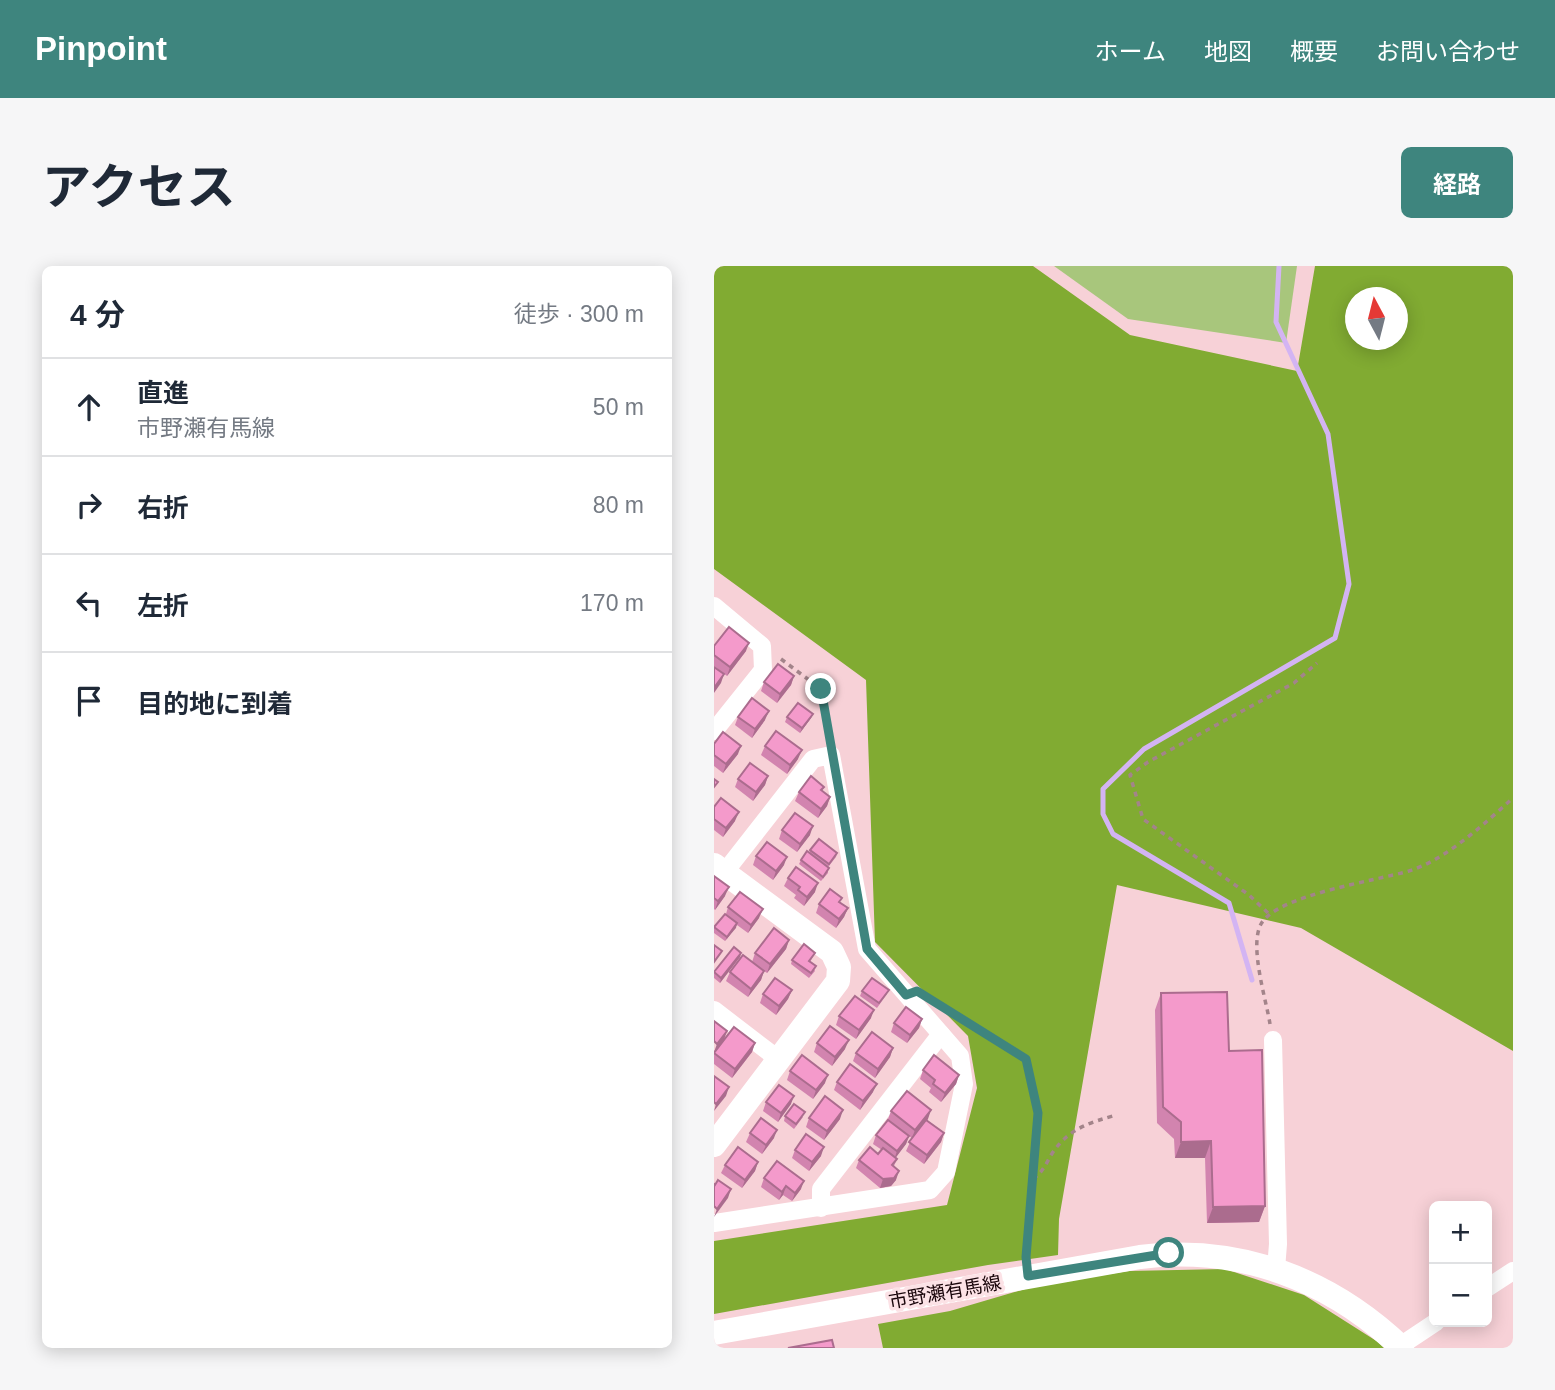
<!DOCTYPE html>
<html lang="ja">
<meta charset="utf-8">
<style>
:root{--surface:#fff;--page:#f6f6f7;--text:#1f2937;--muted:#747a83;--line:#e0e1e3;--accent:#3e857e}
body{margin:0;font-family:Helvetica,"Noto Sans JP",sans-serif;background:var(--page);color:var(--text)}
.controls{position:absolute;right:21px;bottom:21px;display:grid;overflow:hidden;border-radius:10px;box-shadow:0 4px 18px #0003}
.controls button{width:63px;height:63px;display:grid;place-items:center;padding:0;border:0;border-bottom:2px solid var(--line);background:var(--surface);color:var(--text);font:35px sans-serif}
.compass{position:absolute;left:631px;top:21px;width:63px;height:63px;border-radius:50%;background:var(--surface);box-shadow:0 4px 18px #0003;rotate:353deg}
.stop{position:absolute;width:21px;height:21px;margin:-16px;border:5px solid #3e857e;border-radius:50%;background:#fff}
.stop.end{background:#3e857e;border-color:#fff;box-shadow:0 2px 7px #0008}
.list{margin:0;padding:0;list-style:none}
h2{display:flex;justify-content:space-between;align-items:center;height:91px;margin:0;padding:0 28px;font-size:30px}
h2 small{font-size:23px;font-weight:400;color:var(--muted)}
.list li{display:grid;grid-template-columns:46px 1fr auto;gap:21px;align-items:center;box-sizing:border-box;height:98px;padding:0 28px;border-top:2px solid var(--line)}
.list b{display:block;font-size:26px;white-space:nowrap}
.list p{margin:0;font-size:23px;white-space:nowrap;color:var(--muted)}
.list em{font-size:23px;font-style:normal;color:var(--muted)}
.icon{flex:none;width:38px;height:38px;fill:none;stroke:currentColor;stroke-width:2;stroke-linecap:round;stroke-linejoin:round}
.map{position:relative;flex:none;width:799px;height:1082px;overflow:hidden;border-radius:10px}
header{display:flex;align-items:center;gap:42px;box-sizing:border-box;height:98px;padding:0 35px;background:var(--accent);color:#fff}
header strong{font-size:33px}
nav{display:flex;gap:38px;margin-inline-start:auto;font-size:24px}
.intro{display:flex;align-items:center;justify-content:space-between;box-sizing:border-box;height:168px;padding:0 42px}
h1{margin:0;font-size:49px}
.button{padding:18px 32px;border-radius:10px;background:var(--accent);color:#fff;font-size:24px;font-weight:700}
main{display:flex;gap:42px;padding:0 42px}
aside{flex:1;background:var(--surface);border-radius:10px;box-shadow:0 4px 18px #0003}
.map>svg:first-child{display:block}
</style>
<header>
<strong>Pinpoint</strong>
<nav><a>ホーム</a><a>地図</a><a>概要</a><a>お問い合わせ</a></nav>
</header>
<div class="intro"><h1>アクセス</h1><a class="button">経路</a></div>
<main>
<aside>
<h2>4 分<small>徒歩 · 300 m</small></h2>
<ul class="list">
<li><svg class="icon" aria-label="ahead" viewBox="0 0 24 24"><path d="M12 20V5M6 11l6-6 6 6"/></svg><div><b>直進</b><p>市野瀬有馬線</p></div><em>50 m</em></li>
<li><svg class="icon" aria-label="right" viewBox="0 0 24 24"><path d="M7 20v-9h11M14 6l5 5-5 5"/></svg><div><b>右折</b></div><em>80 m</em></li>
<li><svg class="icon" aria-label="left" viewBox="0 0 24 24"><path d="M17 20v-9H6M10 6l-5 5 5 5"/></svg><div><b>左折</b></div><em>170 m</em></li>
<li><svg class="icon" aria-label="arrive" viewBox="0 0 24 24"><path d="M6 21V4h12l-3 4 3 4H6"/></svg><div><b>目的地に到着</b></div></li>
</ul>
</aside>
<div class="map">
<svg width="799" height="1082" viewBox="0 0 799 1082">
<rect width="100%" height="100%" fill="#f7d1d7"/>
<path fill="#a8c67c" d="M340,0h243l-11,77 -158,-24z"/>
<g fill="#81ab32" fill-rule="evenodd">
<path d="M0,0h319l97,69 167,36 18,-105h198v785l-212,-123 -184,-43 -58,334 -1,36 -70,10 -274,49v-73l233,-36 30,-117 -9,-52 -93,-94 -9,-262 -152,-111zM642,32h42v42h-42z"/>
<path d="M511,1003l79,26 74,47 6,6h-501l-5,-24 72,-13 92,-27 87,-13z"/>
</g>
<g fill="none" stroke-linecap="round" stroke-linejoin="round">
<path stroke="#d3b4f3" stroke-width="5" d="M538,714l-23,-77 -116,-69 -10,-20v-25l41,-40 191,-111 14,-54 -21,-150 -52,-112 3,-56"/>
<g stroke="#a3848a" stroke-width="3.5" stroke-dasharray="5 5" stroke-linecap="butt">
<path d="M67,393l40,30 9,49"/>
<path d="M554,647l-19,-18 -106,-76 -13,-44 18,-13 146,-79 23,-20"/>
<path d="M228,740l84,53 12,54 -12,145"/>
<path d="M556,758c-4,-25 -21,-78 -9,-100 16,-29 114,-43 148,-53 38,-12 75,-47 104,-73"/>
<path d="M319,913c11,-8 13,-16 20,-27 17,-24 36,-29 63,-37"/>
</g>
<g stroke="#fff" stroke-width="18">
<path d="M0,340l48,40 1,24 -49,61"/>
<path d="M0,744l64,49"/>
<path d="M559,774l5,204 -2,25"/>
<path d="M107,942v-19l120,-155"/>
<path d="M0,957l216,-33 16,-18 18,-88 -4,-28 -93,-107 -36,-194 -18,4 -89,114"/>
<path d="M773,1022l26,-17"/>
<path d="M686,1080l36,-24"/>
</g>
<g stroke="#fff" stroke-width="24">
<path d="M0,599l118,87 7,15 -1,14 -124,164"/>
<path d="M0,1067l426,-76c100,-12 190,22 262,91"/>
</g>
</g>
<g fill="#d284af">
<path d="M0,380l32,5 -19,25 -13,-10z"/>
<path d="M80,410l-3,9 -14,18 -16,-12 3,-9z"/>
<path d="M99,448l-2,4 -11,15 -15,-11 2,-5z"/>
<path d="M24,451l27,3 -13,18 -17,-13z"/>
<path d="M0,478l24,10 -15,19 -9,-7z"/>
<path d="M51,480l33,13 -11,15 -26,-19z"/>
<path d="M54,510l-3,9 -12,16 -18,-14 3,-8z"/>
<path d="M110,521l-2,4 8,6 -3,9 -9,12 -23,-17 4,-9z"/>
<path d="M0,541l21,14 -12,16 -9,-7z"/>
<path d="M68,564l28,5 -13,17 -18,-13z"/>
<path d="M96,584l27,3 -1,4 -8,10v6l-7,8 -22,-17 2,-4 8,-7z"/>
<path d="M42,590l28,9 -11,15 -20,-15z"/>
<path d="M0,610l11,20 -10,14 -1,-1z"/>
<path d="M74,612l27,14 -11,14 -10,-8 2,-3 -12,-9z"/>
<path d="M126,637l8,5 -4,9 -8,11 -20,-15 3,-9z"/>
<path d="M14,641l31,11 -11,15 -11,-8 -12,16 -11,-8v-6l12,-13z"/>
<path d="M75,674l-3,9 -19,24 -3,-2 -3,9 -13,17 -22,-16 4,-9 22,-10 3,-9z"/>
<path d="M27,687l-1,4 -20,26 -6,-5v-6z"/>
<path d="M101,687l-5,9 5,9 -6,7 -18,-14 1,-4z"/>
<path d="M78,724l-4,9 -12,16 -16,-12 3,-9z"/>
<path d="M148,725l25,3 -10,14 -17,-12z"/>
<path d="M447,727l68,58 36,155 -6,16 -52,1 -2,-65h-30l-1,-19 -17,-16 -2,-113z"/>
<path d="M125,750l32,2 -15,21 -20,-14z"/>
<path d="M208,753l-3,9 -12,15 -16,-11 3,-9z"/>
<path d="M20,761l21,16 -3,9 -20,26 -18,-14v-10z"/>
<path d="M103,777l28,6 -13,17 -18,-14z"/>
<path d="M179,782l-3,9 -15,21 -22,-17 3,-8z"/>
<path d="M209,804l36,5 -3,9 -15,18 -12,-10 2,-4 -11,-9z"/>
<path d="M76,805l35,12 -12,16 -26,-19z"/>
<path d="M123,816l36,10 -13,18 -26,-20z"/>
<path d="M52,836l25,2 -13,18 -15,-11z"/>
<path d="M177,845l37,8 -1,1 17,13 -3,9 -17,22 -18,-13 6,-13 -3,-2 -3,8 -11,14 2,1 -3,7 2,14 -5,6 -11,2 -24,-20 3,-8 19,-6 4,-4 -9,-6 3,-9 12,-16z"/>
<path d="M71,850l18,1 -9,12 -10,-8z"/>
<path d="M95,852l31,1 -16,21 -18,-13z"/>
<path d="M36,867l24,5 -12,16 -16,-12z"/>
<path d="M81,884l26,6 -12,15 -17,-13z"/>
<path d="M44,896l-3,9 -13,17 -21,-15 4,-8z"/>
<path d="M50,912l37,11 -9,12 -9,-6 -4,5 -18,-13z"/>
</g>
<g fill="#ab6c8e">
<path d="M35,377l-3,8 -19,25 3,-9z"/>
<path d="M10,408l-3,9 -7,10v-5z"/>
<path d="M80,410l-3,9 -14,18 3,-9z"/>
<path d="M55,445l-4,9 -13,18 3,-9z"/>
<path d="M99,448l-2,4 -11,15 2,-5z"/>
<path d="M27,480l-3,8 -15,19 3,-9z"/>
<path d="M88,484l-4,9 -11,15 3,-9z"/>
<path d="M54,510l-3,9 -12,16 3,-9z"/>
<path d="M116,531l-3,9 -9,12 3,-9z"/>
<path d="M25,546l-4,9 -12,16 3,-9z"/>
<path d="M99,560l-3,9 -13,17 3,-8z"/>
<path d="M73,591l-3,8 -11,15 3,-9z"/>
<path d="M104,617l-3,9 -11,14 3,-9z"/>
<path d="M15,621l-4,9 -10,14 3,-9z"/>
<path d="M134,642l-4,9 -8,11 3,-9z"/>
<path d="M49,643l-4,9 -11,15 3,-8z"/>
<path d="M23,657l-1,5 -11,13 2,-4z"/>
<path d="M75,674l-3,9 -19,24 3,-9z"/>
<path d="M27,687l-1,4 -20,26 1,-5z"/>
<path d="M50,705l-3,9 -13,17 3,-8z"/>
<path d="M78,724l-4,9 -12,16 3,-9z"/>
<path d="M160,744l-3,8 -15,21 3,-9z"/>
<path d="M208,753l-3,9 -12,15 3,-8z"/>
<path d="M13,765l-3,9 -10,12 3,-8z"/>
<path d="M135,774l-4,9 -13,17 3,-9z"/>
<path d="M41,777l-3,9 -20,26 3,-9z"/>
<path d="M179,782l-3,9 -15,21 3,-9z"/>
<path d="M114,809l-3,8 -12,16 3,-9z"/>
<path d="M245,809l-3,9 -15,18 4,-9z"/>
<path d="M163,818l-4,8 -13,18 3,-9z"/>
<path d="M15,821l-3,9 -12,15 2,-7z"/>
<path d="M80,830l-3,8 -13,18 3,-9z"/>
<path d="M129,844l-3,9 -16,21 3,-9z"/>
<path d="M217,844l-3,9 -16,19 3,-8z"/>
<path d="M63,864l-3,8 -12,16 4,-9z"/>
<path d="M230,867l-3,9 -17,22 3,-9z"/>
<path d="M195,870l-3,8 -12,16 3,-9z"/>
<path d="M497,875l-6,17h-30l6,-16z"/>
<path d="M110,881l-3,9 -12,15 3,-9z"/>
<path d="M44,896l-3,9 -13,17 3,-8z"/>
<path d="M185,905l-3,9 -5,6 -11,2 3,-9z"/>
<path d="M90,915l-3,8 -9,12 3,-8z"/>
<path d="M72,920l-3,9 -4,5 3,-8z"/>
<path d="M17,923l-3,9 -14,19 3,-8z"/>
<path d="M551,940l-6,16 -52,1 6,-16z"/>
</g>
<g fill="#f49acb" stroke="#ab6c8e" stroke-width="2">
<path d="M15,361l20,16 -19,24 -16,-12v-9z"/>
<path d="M64,398l16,12 -14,18 -16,-12z"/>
<path d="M0,401l10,7 -10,14z"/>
<path d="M38,432l17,13 -14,18 -17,-12z"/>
<path d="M84,437l15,11 -11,14 -15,-11z"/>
<path d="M62,465l26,19 -12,15 -25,-19z"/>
<path d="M9,466l18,14 -15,18 -12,-9v-11z"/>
<path d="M36,497l18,13 -12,16 -18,-13z"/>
<path d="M97,510l13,11 -3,3 9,7 -9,12 -22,-17z"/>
<path d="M0,513l4,3 -4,5z"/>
<path d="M7,532l18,14 -13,16 -12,-9v-12z"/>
<path d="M81,547l18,13 -13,18 -18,-14z"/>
<path d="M105,573l18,14 -8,11 -19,-14z"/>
<path d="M53,576l20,15 -11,14 -20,-15z"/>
<path d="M93,585l22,17 -6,9 -22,-17z"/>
<path d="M82,601l22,16 -11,14 -9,-7 2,-3 -12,-9z"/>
<path d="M0,610l15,11 -11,14 -4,-3z"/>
<path d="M116,623l12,9 -3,4 9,6 -9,11 -20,-15z"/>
<path d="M26,626l23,17 -12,16 -23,-18z"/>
<path d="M11,648l12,9 -10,14 -13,-10z"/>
<path d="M60,662l15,12 -19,24 -15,-11z"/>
<path d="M90,678l11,9 -6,8 7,5 -5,7 -19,-13z"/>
<path d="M0,679l8,6 -8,11z"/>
<path d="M20,681l7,6 -20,25 -7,-6z"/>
<path d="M29,689l21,16 -13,18 -21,-17z"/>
<path d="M61,712l17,12 -13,16 -16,-12z"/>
<path d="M158,712l17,12 -10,13 -17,-12z"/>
<path d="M513,726l2,59 33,-1 3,156 -52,1 -2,-66 -30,1v-20l-18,-15 -2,-114z"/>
<path d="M141,730l19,14 -15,20 -20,-14z"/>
<path d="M192,741l16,12 -12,16 -16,-12z"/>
<path d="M0,755l13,10 -10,13 -3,-3z"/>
<path d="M116,760l19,14 -14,17 -18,-14z"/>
<path d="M20,761l21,16 -20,26 -21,-16z"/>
<path d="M158,766l21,16 -15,21 -22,-16z"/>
<path d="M88,789l26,20 -12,15 -26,-19z"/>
<path d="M220,789l25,20 -14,18 -12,-9 2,-4 -12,-10z"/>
<path d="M136,798l27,20 -14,17 -26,-19z"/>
<path d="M0,810l15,11 -13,17 -2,-2z"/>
<path d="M65,819l15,11 -13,17 -15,-11z"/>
<path d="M193,825l24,19 -16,20 -24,-19z"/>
<path d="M111,830l18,14 -16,21 -18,-13z"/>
<path d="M80,838l11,8 -9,12 -11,-8z"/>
<path d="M47,852l16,12 -11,15 -16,-12z"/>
<path d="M174,854l21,16 -12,15 -21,-16z"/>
<path d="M212,854l18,13 -17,22 -18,-13z"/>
<path d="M92,868l18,13 -12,15 -17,-12z"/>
<path d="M24,881l20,15 -13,18 -20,-15z"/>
<path d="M156,881l8,7 5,-6 14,11 -5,6 7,6 -5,7 -11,1 -24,-19z"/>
<path d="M63,895l27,20 -9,12 -9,-7 -4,6 -18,-14z"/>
<path d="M4,914l13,9 -14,20 -3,-3v-22l1,1z"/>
<path d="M118,1074l2,8h-46z"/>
</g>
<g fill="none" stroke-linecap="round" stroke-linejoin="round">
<path stroke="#3e857e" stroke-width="9" d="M107,423l46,260 39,46 11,-4 109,68 12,54 -12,144 2,19 141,-23"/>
</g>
<g text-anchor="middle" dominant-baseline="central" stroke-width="7" stroke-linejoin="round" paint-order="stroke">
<g font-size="19" fill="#19050a" stroke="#fce2e6">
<text transform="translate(231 1026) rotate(-10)">市野瀬有馬線</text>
</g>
</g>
</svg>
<div class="controls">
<button>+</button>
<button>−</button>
</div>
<svg class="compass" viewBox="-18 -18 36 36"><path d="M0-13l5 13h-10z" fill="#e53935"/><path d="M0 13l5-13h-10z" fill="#747a83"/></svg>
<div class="stop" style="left:455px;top:987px"></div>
<div class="stop end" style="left:107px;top:423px"></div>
</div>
</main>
